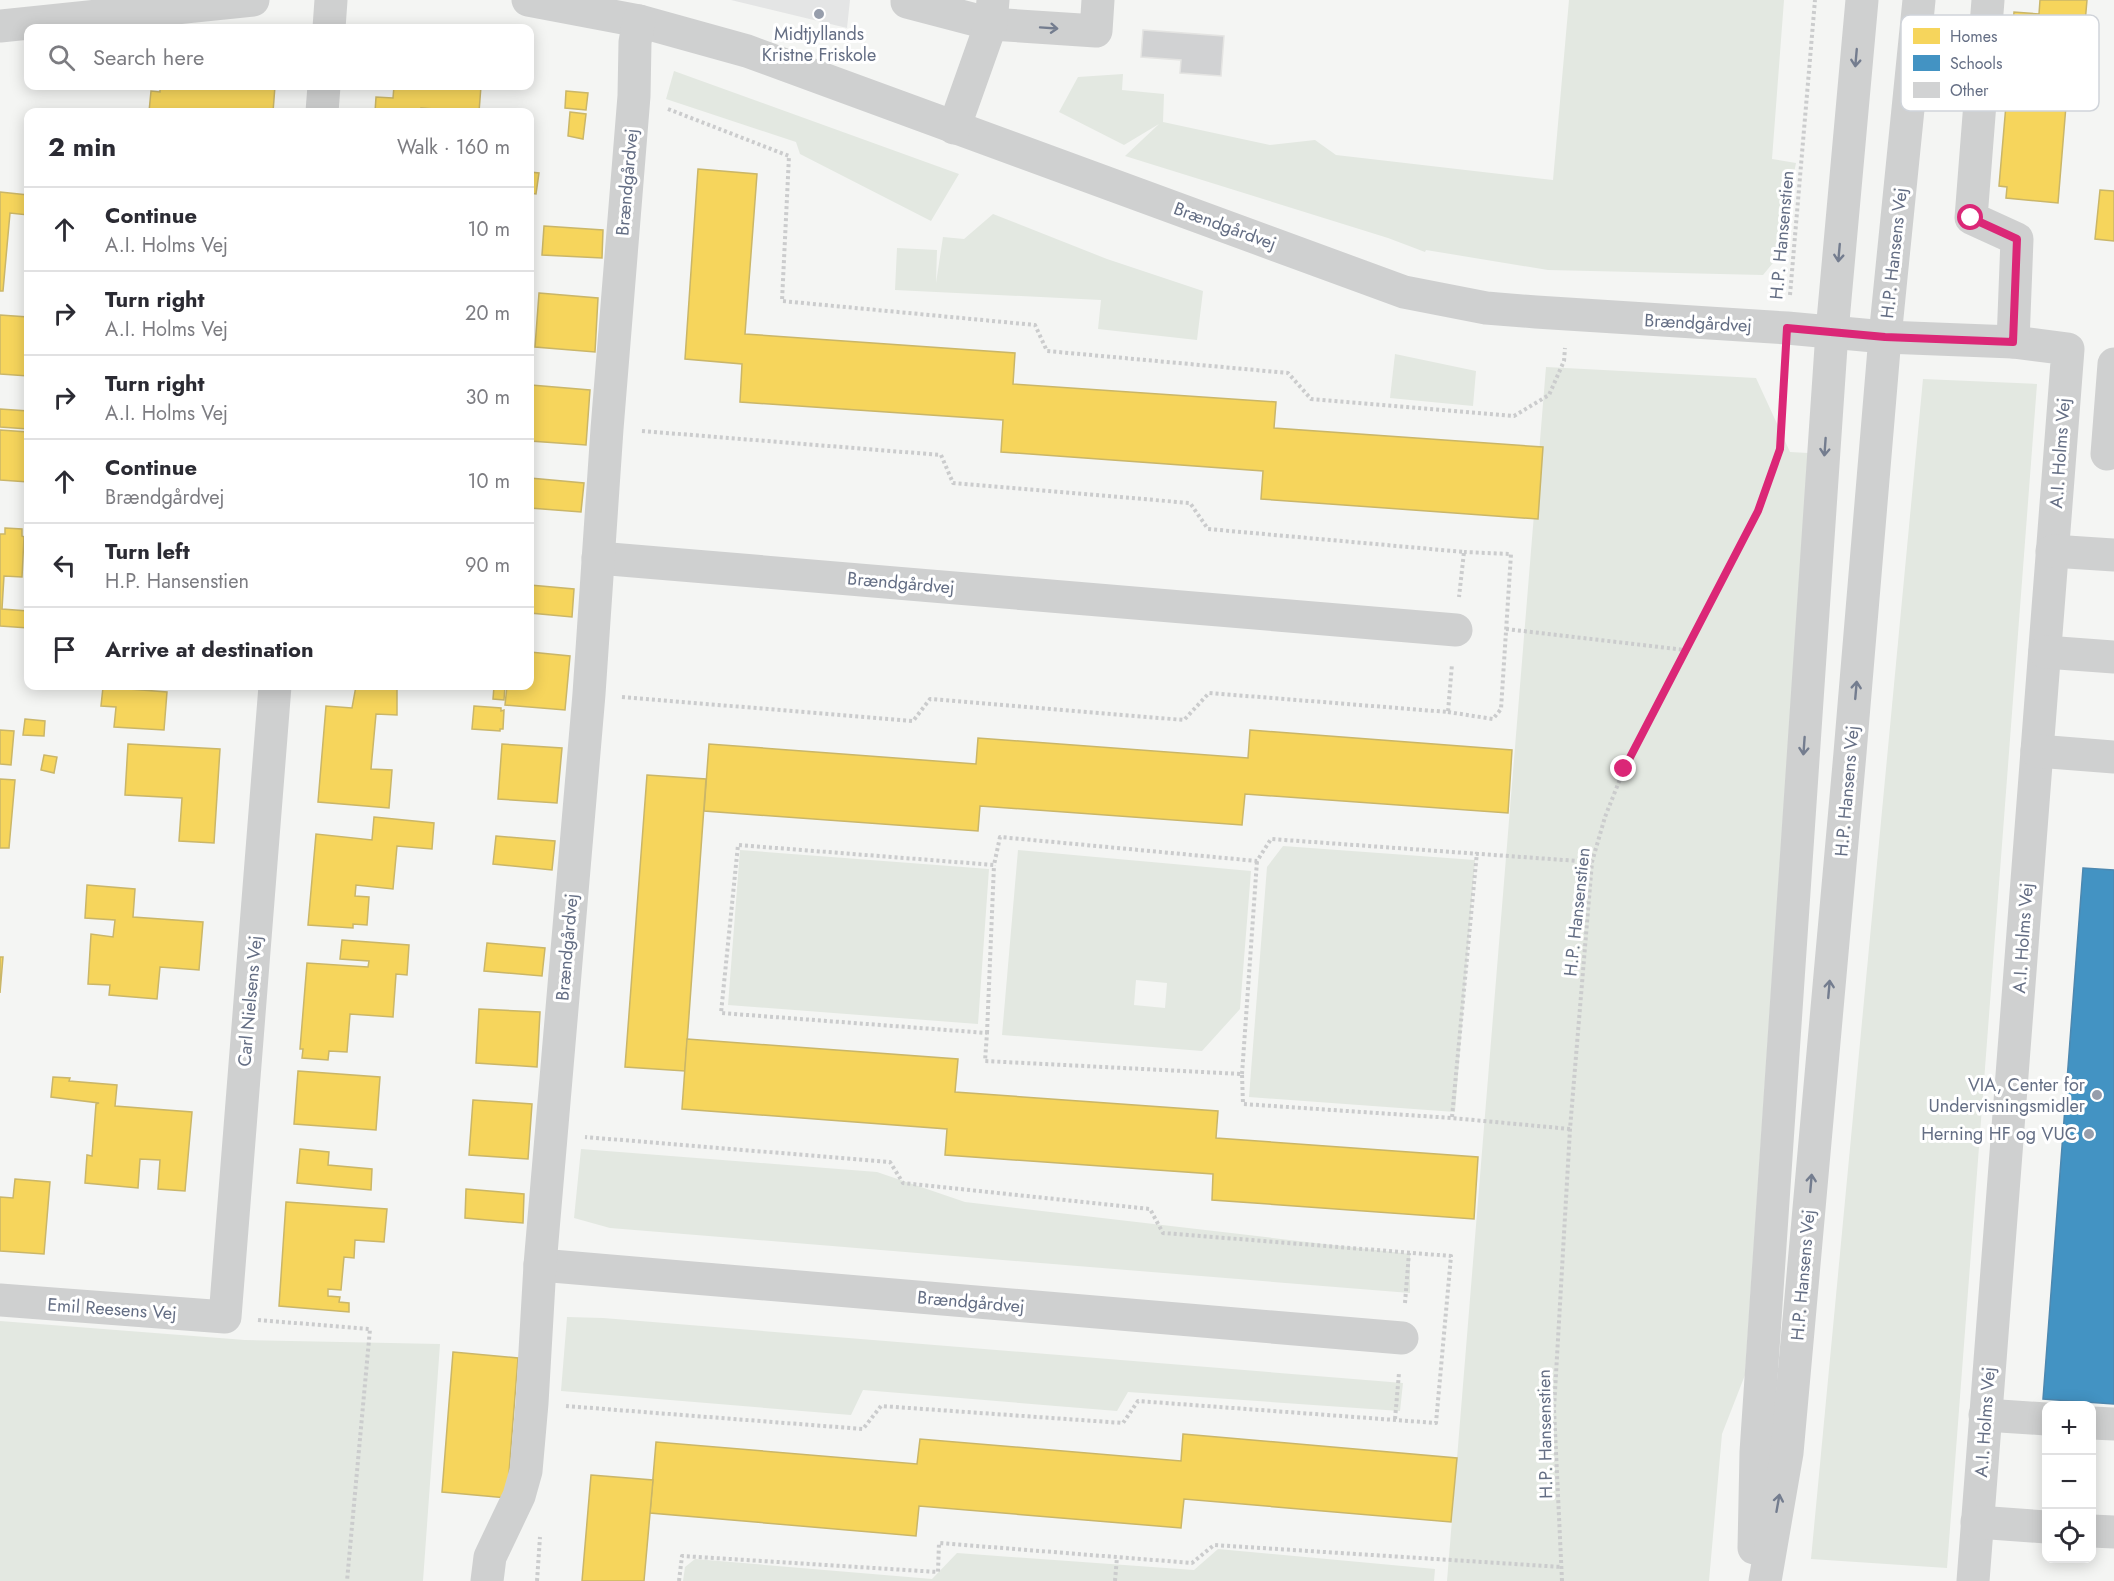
<!DOCTYPE html>
<meta charset="utf-8">
<style>
:root{--surface:#fff;--page:#f7f7f7;--text:#2b2b33;--muted:#7c7c81;--line:#e1e1e2}
body{margin:0;font-family:Jost,sans-serif;background:var(--page);color:var(--text)}
.controls{position:absolute;right:18px;bottom:18px;display:grid;overflow:hidden;border-radius:12px;box-shadow:0 3px 15px #0003}
.controls button{width:54px;height:54px;display:grid;place-items:center;padding:0;border:0;border-bottom:2px solid var(--line);background:var(--surface);color:var(--text);font:30px sans-serif}
.stop{position:absolute;width:18px;height:18px;margin:-14px;border:4px solid #db2777;border-radius:50%;background:#fff}
.stop.end{background:#db2777;border-color:#fff;box-shadow:0 2px 6px #0008}
.list{margin:0;padding:0;list-style:none}
h2{display:flex;justify-content:space-between;align-items:center;height:78px;margin:0;padding:0 24px;font-size:26px}
h2 small{font-size:20px;font-weight:400;color:var(--muted)}
.list li{display:grid;grid-template-columns:39px 1fr auto;gap:18px;align-items:center;box-sizing:border-box;height:84px;padding:0 24px;border-top:2px solid var(--line)}
.list b{display:block;font-size:22px;white-space:nowrap}
.list p{margin:0;font-size:20px;white-space:nowrap;color:var(--muted)}
.list em{font-size:20px;font-style:normal;color:var(--muted)}
.icon{flex:none;width:33px;height:33px;fill:none;stroke:currentColor;stroke-width:2;stroke-linecap:round;stroke-linejoin:round}
.map{position:relative;flex:none;width:2114px;height:1581px;overflow:hidden}
.search{position:absolute;background:var(--surface);box-shadow:0 3px 15px #0003;left:24px;top:24px;width:510px;height:66px;display:flex;align-items:center;gap:15px;box-sizing:border-box;padding:0 21px;border-radius:12px;color:var(--muted);font-size:22px}
.panel{position:absolute;background:var(--surface);box-shadow:0 3px 15px #0003;left:24px;top:108px;width:510px;height:582px;border-radius:12px}
.map>svg:first-child{display:block}
</style>
<div class="map">
<svg width="2114" height="1581" viewBox="0 0 2114 1581">
<rect width="100%" height="100%" fill="#f4f5f3"/>
<path fill="#e4e5e5" d="M731,0h119l-3,28z"/>
<g fill="#e3e8e1" fill-rule="evenodd">
<path d="M1569,0h215l-12,159 24,4 -19,95 -14,17 -215,-5 -122,-20 -1,2 -37,-14 -263,-82 34,-32 -35,21 -65,-33 19,-35 45,-3 -1,16 42,4 -1,28 107,23 45,-5 21,15 217,25z"/>
<path d="M674,71l285,103 -28,47 -131,-67 -4,-12 -130,-43z"/>
<path d="M993,214l114,45 96,32 -6,49 -99,-11 3,-29 -206,-10 2,-42 40,2 -1,33 7,-46 21,2z"/>
<path d="M1395,354l81,17 -3,35 -83,-8z"/>
<path d="M1546,367l210,11 34,74 18,1 -63,922 -23,59 -13,147h-262z"/>
<path d="M1923,379l114,5 -90,1184 -136,-9z"/>
<path d="M1283,846l192,14 -20,252 -206,-15 18,-230z"/>
<path d="M740,850l249,19 -11,155 -250,-19z"/>
<path d="M1018,850l233,21 -11,138 -38,42 -200,-16zM1136,980l31,3 -2,25 -31,-3z"/>
<path d="M581,1149l296,23 88,30 445,52v39l-800,-65 -36,-10z"/>
<path d="M567,1317l36,1 800,65 -3,28 -272,-19 -11,19 -254,-21 -12,25 -290,-24z"/>
<path d="M0,1321l245,19 195,4 -17,237h-423z"/>
<path d="M1218,1549l217,20 -1,12h-751l2,-14 10,-8 237,20 25,-26 237,17z"/>
</g>
<g fill="#f6d55c" stroke="#cab668" stroke-width="1.5">
<path d="M2040,0h47l-2,23 -29,-3 -2,23 17,2 -13,158 -52,-5 1,-11 -8,-1 15,-174 25,2z"/>
<path d="M160,86h115l-2,26h-124l2,-21 9,1z"/>
<path d="M394,86h87l-2,26 -58,-4v4h-46l1,-15 17,1z"/>
<path d="M566,91l22,2 -2,17 -21,-2z"/>
<path d="M570,112l16,2 -3,25 -15,-3z"/>
<path d="M698,169l59,5 -12,160 270,19 -2,31 263,18 -2,26 269,19 -5,72 -277,-20 2,-28 -262,-19 2,-32 -263,-18 2,-38 -57,-5z"/>
<path d="M530,172l9,1 -3,21 -6,-1z"/>
<path d="M2100,190l14,1v50l-19,-2z"/>
<path d="M0,192l28,3v20l-18,-2 -7,78h-3z"/>
<path d="M544,226l59,4 -1,28 -60,-3z"/>
<path d="M539,293l59,5 -3,54 -60,-5z"/>
<path d="M0,315l28,2v59l-28,-2z"/>
<path d="M531,385l59,5 -4,55 -56,-4z"/>
<path d="M0,409l28,2v18l-28,-2z"/>
<path d="M0,430l28,2v50l-28,-2z"/>
<path d="M530,478l54,5 -3,29 -51,-4z"/>
<path d="M5,528l17,1v7l2,1 -2,40 -18,-1 -2,33 26,2v17l-28,-2v-92h5z"/>
<path d="M530,585l44,4 -2,28 -42,-4z"/>
<path d="M530,652l40,4 -5,54 -60,-5 2,-19h23z"/>
<path d="M356,686l41,3v26l-21,-1 -5,55 21,1 -3,38 -71,-6 8,-96 26,2z"/>
<path d="M494,686h11l-1,14 -11,-1z"/>
<path d="M103,687l64,5 -3,38 -50,-3 2,-20 -15,-1z"/>
<path d="M474,706l27,2v3l3,-1 -1,19h-3v2l-28,-2z"/>
<path d="M25,719l20,2 -1,15 -21,-1z"/>
<path d="M0,730l14,1 -3,34 -11,-1z"/>
<path d="M1250,730l262,20 -4,63 -263,-19 -3,31 -262,-19 -2,25 -274,-20 5,-67 267,20 2,-26 270,20z"/>
<path d="M128,744l92,5 -6,94 -35,-2 3,-43 -57,-3z"/>
<path d="M502,744l60,4 -5,55 -59,-4z"/>
<path d="M44,755l13,2 -3,16 -13,-3z"/>
<path d="M647,775l59,4 -21,292 -60,-4z"/>
<path d="M0,779l15,1 -6,68h-9z"/>
<path d="M374,817l60,6 -2,26 -35,-3 -4,43 -37,-4 -1,11 14,1 -2,28 -14,-1v4l-45,-3 8,-91 56,6z"/>
<path d="M496,836l59,5 -3,29 -59,-6z"/>
<path d="M87,885l48,4 -2,28 70,5 -4,48 -39,-3 -3,32 -48,-4 1,-10 -22,-1 3,-50 22,3 2,-17 -30,-2z"/>
<path d="M342,940l67,5 -2,30 -11,-1 -3,43 -43,-3 -3,38 -18,-1 -1,9 -26,-2 1,-9h-3l7,-86 61,4 1,-6 -29,-2z"/>
<path d="M487,943l58,5 -3,28 -58,-5z"/>
<path d="M0,957h3l-3,36z"/>
<path d="M479,1009l61,3 -3,55 -61,-4z"/>
<path d="M687,1039l271,20 -3,33 263,19 -2,27 262,19 -4,62 -262,-19 1,-26 -268,-19 2,-26 -265,-20z"/>
<path d="M298,1071l82,6 -4,53 -82,-6z"/>
<path d="M53,1077l17,1 -1,3 48,4 -2,21 77,6 -7,79 -27,-2 2,-29 -20,-1 -2,29 -53,-5 2,-28 5,1 4,-52 3,-1 -48,-6z"/>
<path d="M473,1100l59,4 -4,55 -59,-4z"/>
<path d="M300,1149l29,3 -1,13 44,4 -1,21 -74,-7z"/>
<path d="M15,1179l35,3 -6,72 -44,-3v-54l13,1z"/>
<path d="M466,1189l58,5 -1,29 -58,-5z"/>
<path d="M286,1202l101,7 -3,33 -29,-2 -1,18 -10,-1 -3,33 -13,-1v7l12,1 -1,5 10,1v9l-70,-6z"/>
<path d="M453,1352l65,6 -11,140 -65,-6z"/>
<path d="M1183,1434l274,24 -6,64 -267,-23 -3,29 -262,-22 -3,30 -266,-23 6,-71 261,22 3,-25 261,22z"/>
<path d="M591,1475l62,5 -9,101h-62z"/>
</g>
<path fill="#4393c3" stroke="#4d88b0" stroke-width="1.5" d="M2083,868l31,2v534l-71,-5z"/>
<path fill="#d1d2d3" stroke="#e4e4e2" stroke-width="1.5" d="M1143,30l81,6 -3,40 -41,-3 1,-13 -40,-3z"/>
<g fill="none" stroke-linecap="round" stroke-linejoin="round">
<g stroke="#cbcccd" stroke-width="4" stroke-dasharray="3 3" stroke-linecap="butt">
<path d="M668,109l121,47 -7,145 253,24 12,26 241,22 23,26 203,17 35,-21 15,-34 1,-13"/>
<path d="M1790,295l25,-295"/>
<path d="M642,431l299,24 12,28 237,20 18,26 256,23 -5,45"/>
<path d="M1506,629l179,21"/>
<path d="M622,697l291,24 17,-22 254,21 25,-27 239,19 4,-48"/>
<path d="M1448,712l45,7 8,-10 10,-155 -47,-2"/>
<path d="M987,1033l7,-168"/>
<path d="M1242,1074l15,-213"/>
<path d="M1452,1117l25,-265"/>
<path d="M1570,1129l-118,-11 -209,-14 -1,-30 -257,-13 2,-28 -266,-20 17,-168 256,20 6,-28 257,24 14,-22 321,23"/>
<path d="M1405,1303l4,-50"/>
<path d="M258,1320l112,9 -23,252"/>
<path d="M566,1406l297,23 18,-23 242,17 15,-22 298,22 15,-167 -288,-23 -13,-24 -247,-26 -13,-21 -305,-25"/>
<path d="M1395,1419l4,-46"/>
<path d="M537,1581l3,-44"/>
<path d="M679,1581l3,-25 256,16 1,-29 253,20 22,-18 348,22"/>
<path d="M1115,1581l2,-24"/>
<path d="M1562,1581l-8,-172 16,-280 22,-267 13,-45 19,-48 134,-258 22,-62 5,-86"/>
</g>
<g stroke="#cfd0d0" stroke-width="33">
<path d="M528,0l111,21 108,30 657,241 82,16 50,4 251,16 98,9 128,5 55,7 -95,1232"/>
<path d="M907,0v2l84,22 105,7 2,-31"/>
<path d="M1988,0l-17,218 46,21 -4,103"/>
<path d="M0,26l253,-26"/>
<path d="M329,28l2,-28"/>
<path d="M322,112l2,-26"/>
<path d="M954,128l37,-104 2,-24"/>
<path d="M2107,454l7,-90"/>
<path d="M2052,551l62,4"/>
<path d="M598,558l858,72"/>
<path d="M2045,652l69,5"/>
<path d="M2037,751l77,6"/>
<path d="M540,1265l862,73"/>
<path d="M0,1300l225,17 50,-631"/>
<path d="M1985,1415l61,4"/>
<path d="M2092,1423l22,1"/>
<path d="M1977,1522l69,5"/>
<path d="M2092,1531l22,1"/>
<path d="M1754,1548l2,-96 76,-1120 30,-332"/>
<path d="M487,1581l3,-24 29,-61 7,-25 6,-68 8,-138 49,-571 18,-265 27,-333 1,-54 4,-21"/>
<path d="M1765,1581l22,-128 63,-700 35,-416 34,-337"/>
</g>
</g>
<defs><path id="oneway-shaft" d="M-6 0H5M1.5-3L5.5 0L1.5 3" fill="none" stroke-width="1.6" stroke-linecap="round" stroke-linejoin="round" transform="scale(1.5)"/></defs>
<g stroke="#747d8f">
<use href="#oneway-shaft" transform="translate(1049 28) rotate(4)"/>
<use href="#oneway-shaft" transform="translate(1856 58) rotate(95)"/>
<use href="#oneway-shaft" transform="translate(1839 253) rotate(95)"/>
<use href="#oneway-shaft" transform="translate(1825 447) rotate(94)"/>
<use href="#oneway-shaft" transform="translate(1856 690) rotate(-85)"/>
<use href="#oneway-shaft" transform="translate(1804 746) rotate(94)"/>
<use href="#oneway-shaft" transform="translate(1829 989) rotate(-85)"/>
<use href="#oneway-shaft" transform="translate(1811 1183) rotate(-85)"/>
<use href="#oneway-shaft" transform="translate(1778 1503) rotate(-80)"/>
</g>
<g fill="none" stroke-linecap="round" stroke-linejoin="round">
<path stroke="#db2777" stroke-width="8" d="M1624,769l134,-258 22,-62 7,-121 98,9 128,5 4,-103 -46,-21"/>
</g>
<g fill="#969dab" stroke="#fff" stroke-width="2">
<circle cx="819" cy="14" r="6"/>
<circle cx="2097" cy="1095" r="6"/>
<circle cx="2089" cy="1134" r="6"/>
</g>
<g text-anchor="middle" dominant-baseline="central" stroke-width="6" stroke-linejoin="round" paint-order="stroke">
<g font-size="18" fill="#646e84" stroke="#fff" text-anchor="end">
<text x="819" y="34" text-anchor="middle">Midtjyllands<tspan x="819" dy="21">Kristne Friskole</tspan></text>
<text x="2085" y="1085">VIA, Center for<tspan x="2085" dy="21">Undervisningsmidler</tspan></text>
<text x="2077" y="1134">Herning HF og VUC</text>
</g>
<g font-size="18" fill="#646e84" stroke="#fff">
<text transform="translate(627 182) rotate(-85)">Brændgårdvej</text>
<text transform="translate(1225 226) rotate(20)">Brændgårdvej</text>
<text transform="translate(1782 235) rotate(-85)">H.P. Hansenstien</text>
<text transform="translate(1894 253) rotate(-84)">H.P. Hansens Vej</text>
<text transform="translate(1698 323) rotate(3)">Brændgårdvej</text>
<text transform="translate(2060 453) rotate(-86)">A.I. Holms Vej</text>
<text transform="translate(901 583) rotate(5)">Brændgårdvej</text>
<text transform="translate(1847 791) rotate(-85)">H.P. Hansens Vej</text>
<text transform="translate(1577 912) rotate(-84)">H.P. Hansenstien</text>
<text transform="translate(2023 938) rotate(-86)">A.I. Holms Vej</text>
<text transform="translate(567 947) rotate(-85)">Brændgårdvej</text>
<text transform="translate(250 1001) rotate(-85)">Carl Nielsens Vej</text>
<text transform="translate(1803 1275) rotate(-85)">H.P. Hansens Vej</text>
<text transform="translate(971 1302) rotate(5)">Brændgårdvej</text>
<text transform="translate(112 1309) rotate(4)">Emil Reesens Vej</text>
<text transform="translate(1985 1422) rotate(-86)">A.I. Holms Vej</text>
<text transform="translate(1545 1434) rotate(-91)">H.P. Hansenstien</text>
</g>
</g>
<rect x="1901" y="15" width="198" height="96" rx="9" fill="#fff" stroke="#d0d4da" stroke-width="1.5"/>
<rect x="1913" y="28" width="27" height="16" fill="#f6d55c"/>
<rect x="1913" y="55" width="27" height="16" fill="#4393c3"/>
<rect x="1913" y="82" width="27" height="16" fill="#d1d2d3"/>
<g font-size="16" fill="#646e84">
<text x="1950" y="42">Homes</text>
<text x="1950" y="69">Schools</text>
<text x="1950" y="96">Other</text>
</g>
</svg>
<div class="controls">
<button>+</button>
<button>−</button>
<button><svg class="icon" aria-label="locate" viewBox="0 0 24 24"><circle cx="12" cy="12" r="6"/><path d="M12 2v4M12 18v4M2 12h4M18 12h4"/></svg></button>
</div>
<div class="stop" style="left:1971px;top:218px"></div>
<div class="stop end" style="left:1624px;top:769px"></div>
<div class="search"><svg class="icon" aria-label="search" viewBox="0 0 24 24"><circle cx="10" cy="10" r="6"/><path d="M15 15l6 6"/></svg>Search here</div>
<section class="panel">
<h2>2 min<small>Walk · 160 m</small></h2>
<ul class="list">
<li><svg class="icon" aria-label="ahead" viewBox="0 0 24 24"><path d="M12 20V5M6 11l6-6 6 6"/></svg><div><b>Continue</b><p>A.I. Holms Vej</p></div><em>10 m</em></li>
<li><svg class="icon" aria-label="right" viewBox="0 0 24 24"><path d="M7 20v-9h11M14 6l5 5-5 5"/></svg><div><b>Turn right</b><p>A.I. Holms Vej</p></div><em>20 m</em></li>
<li><svg class="icon" aria-label="right" viewBox="0 0 24 24"><path d="M7 20v-9h11M14 6l5 5-5 5"/></svg><div><b>Turn right</b><p>A.I. Holms Vej</p></div><em>30 m</em></li>
<li><svg class="icon" aria-label="ahead" viewBox="0 0 24 24"><path d="M12 20V5M6 11l6-6 6 6"/></svg><div><b>Continue</b><p>Brændgårdvej</p></div><em>10 m</em></li>
<li><svg class="icon" aria-label="left" viewBox="0 0 24 24"><path d="M17 20v-9H6M10 6l-5 5 5 5"/></svg><div><b>Turn left</b><p>H.P. Hansenstien</p></div><em>90 m</em></li>
<li><svg class="icon" aria-label="arrive" viewBox="0 0 24 24"><path d="M6 21V4h12l-3 4 3 4H6"/></svg><div><b>Arrive at destination</b></div></li>
</ul>
</section>
</div>
